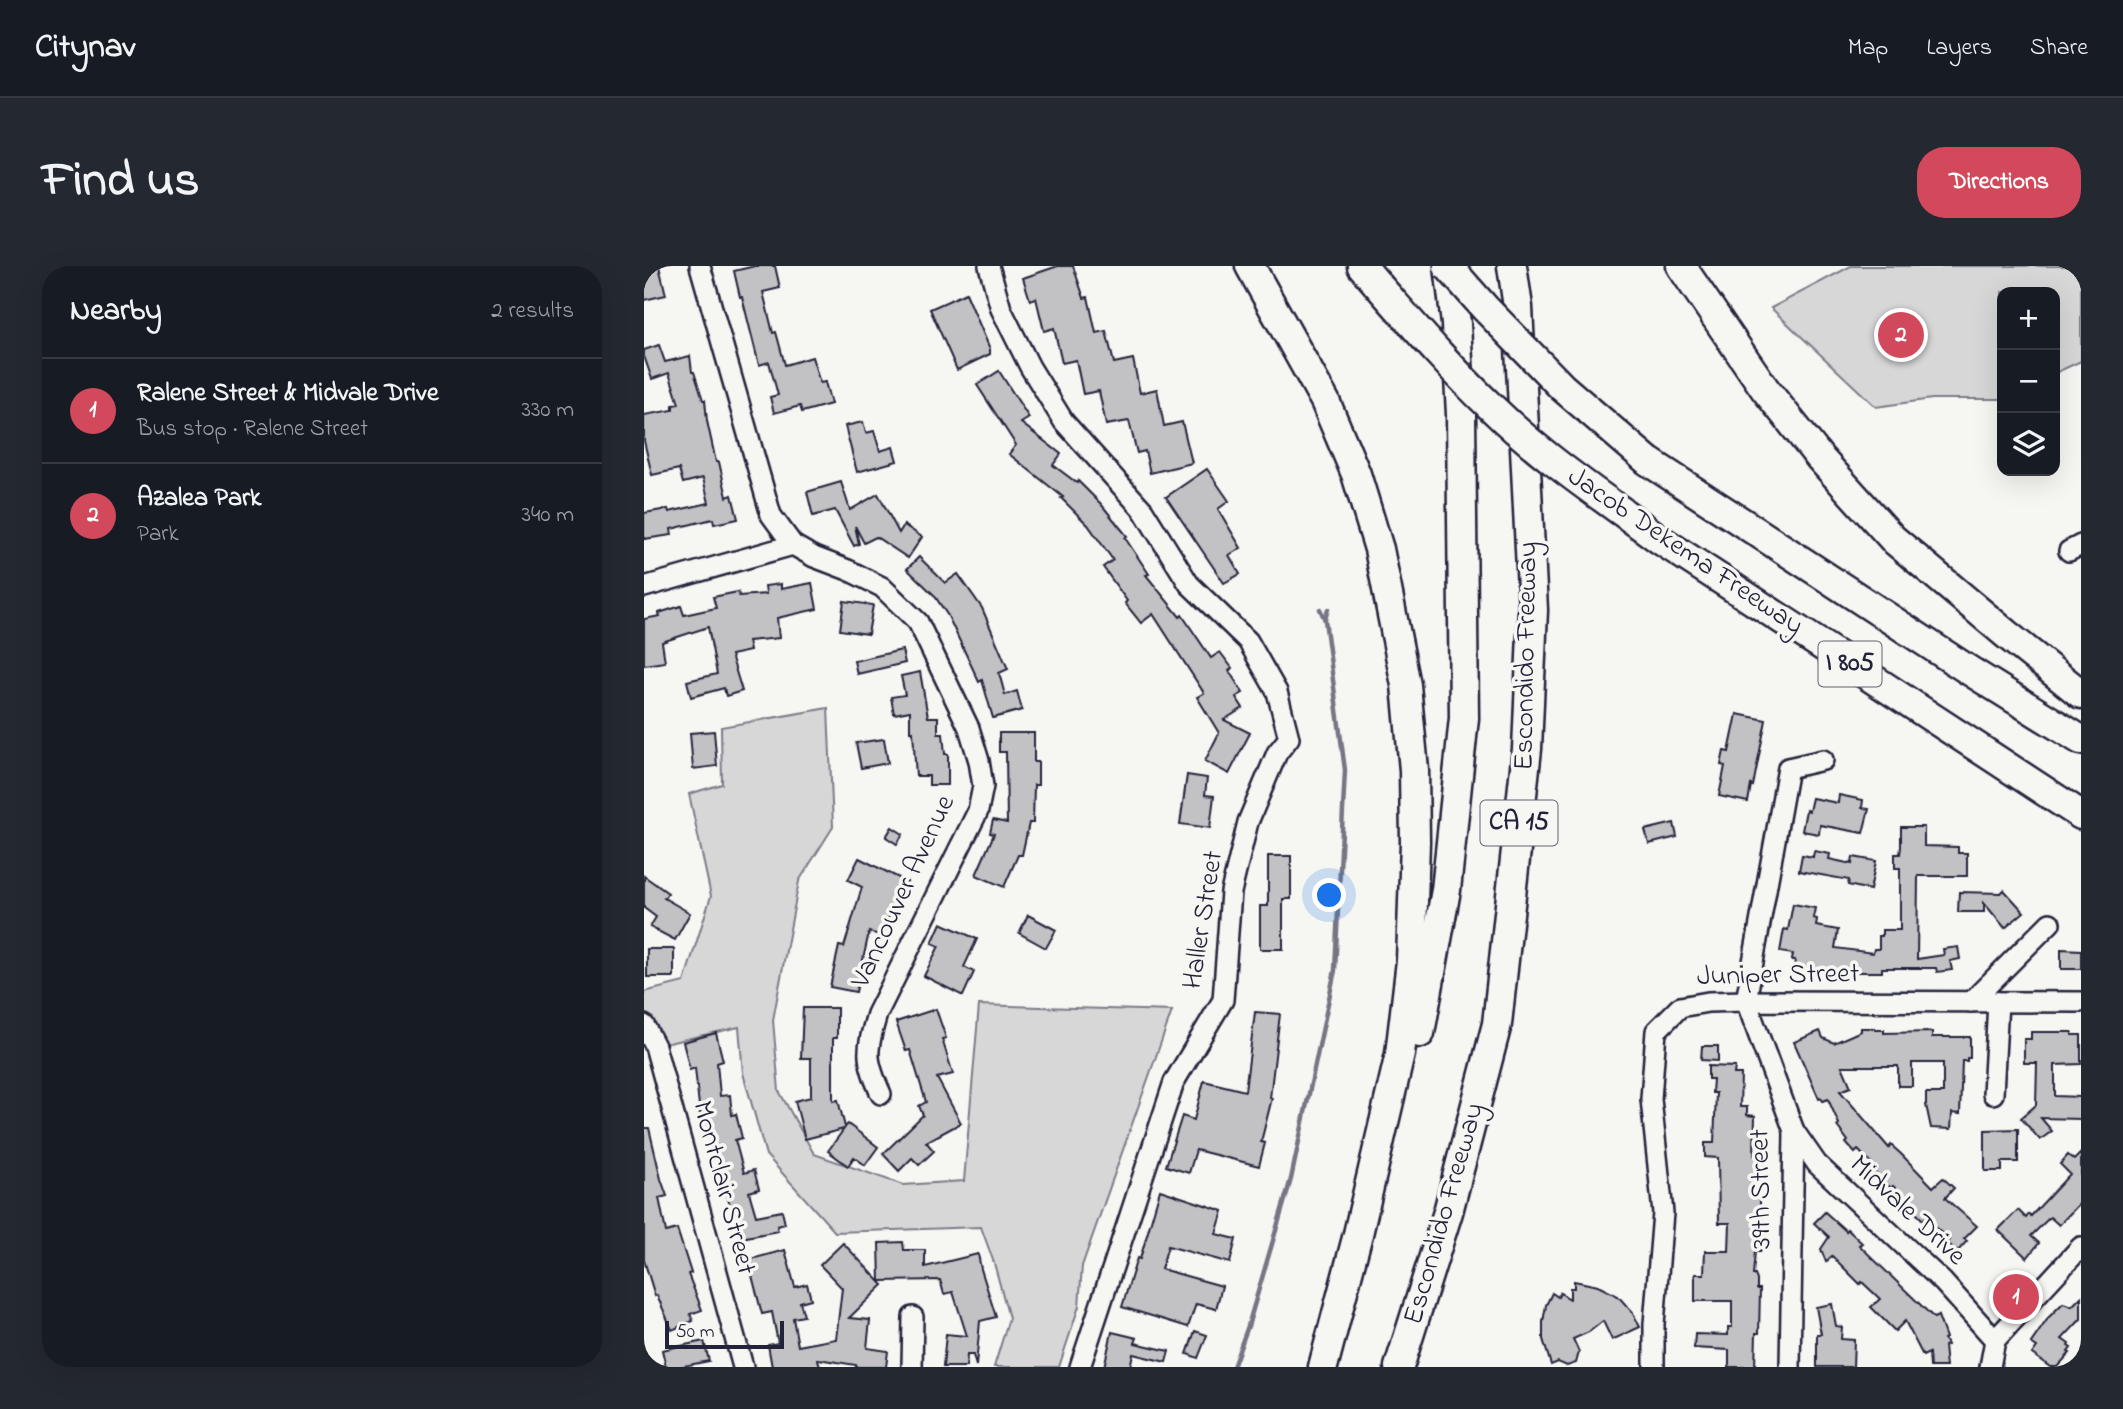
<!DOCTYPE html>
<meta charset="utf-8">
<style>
:root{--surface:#171b24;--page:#242831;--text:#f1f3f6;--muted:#9ea1a6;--line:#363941;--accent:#d1495b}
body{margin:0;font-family:"Indie Flower",sans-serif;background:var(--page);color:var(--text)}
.controls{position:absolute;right:21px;top:21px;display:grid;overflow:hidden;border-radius:14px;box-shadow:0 7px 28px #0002}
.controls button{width:63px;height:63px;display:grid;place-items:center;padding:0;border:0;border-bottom:2px solid var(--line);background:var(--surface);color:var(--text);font:35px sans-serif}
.scale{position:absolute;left:21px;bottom:18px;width:119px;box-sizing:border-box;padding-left:7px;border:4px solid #22223b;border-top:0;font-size:19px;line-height:24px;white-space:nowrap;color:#22223b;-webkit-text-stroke:5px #f6f6f2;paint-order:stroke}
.you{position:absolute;left:686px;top:630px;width:24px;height:24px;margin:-18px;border:5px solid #fff;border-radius:50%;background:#1a73e8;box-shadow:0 0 0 10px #1a73e833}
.badge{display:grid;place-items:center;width:46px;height:46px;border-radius:50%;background:var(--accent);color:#fff;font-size:23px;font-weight:700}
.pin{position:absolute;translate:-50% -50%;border:4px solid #fff;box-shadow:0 2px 7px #0006}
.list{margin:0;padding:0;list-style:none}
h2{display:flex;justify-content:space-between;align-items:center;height:91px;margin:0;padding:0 28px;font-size:30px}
h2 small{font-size:23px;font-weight:400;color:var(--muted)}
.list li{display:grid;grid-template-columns:46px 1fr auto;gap:21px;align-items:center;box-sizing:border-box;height:105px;padding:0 28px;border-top:2px solid var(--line)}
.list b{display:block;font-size:26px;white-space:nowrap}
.list p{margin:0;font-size:23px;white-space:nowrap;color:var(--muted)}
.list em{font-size:23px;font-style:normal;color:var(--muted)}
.icon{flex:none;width:38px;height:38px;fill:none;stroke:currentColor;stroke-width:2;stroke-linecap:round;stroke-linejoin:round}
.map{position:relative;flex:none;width:1437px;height:1101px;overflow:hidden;border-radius:28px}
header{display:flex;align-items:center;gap:42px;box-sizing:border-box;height:98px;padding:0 35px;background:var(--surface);border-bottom:2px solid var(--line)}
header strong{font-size:33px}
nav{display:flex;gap:38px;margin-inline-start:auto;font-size:24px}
.intro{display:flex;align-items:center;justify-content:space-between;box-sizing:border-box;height:168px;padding:0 42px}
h1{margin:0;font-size:49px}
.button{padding:18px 32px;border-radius:28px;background:var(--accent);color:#fff;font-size:24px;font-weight:700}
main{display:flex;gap:42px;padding:0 42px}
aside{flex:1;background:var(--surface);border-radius:28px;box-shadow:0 7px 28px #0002}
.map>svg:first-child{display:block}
</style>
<header>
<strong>Citynav</strong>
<nav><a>Map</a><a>Layers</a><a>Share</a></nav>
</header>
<div class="intro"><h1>Find us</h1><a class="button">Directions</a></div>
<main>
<aside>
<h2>Nearby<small>2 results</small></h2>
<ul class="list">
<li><span class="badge">1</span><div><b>Ralene Street &amp; Midvale Drive</b><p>Bus stop · Ralene Street</p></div><em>330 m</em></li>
<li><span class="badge">2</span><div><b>Azalea Park</b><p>Park</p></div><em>340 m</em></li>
</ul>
</aside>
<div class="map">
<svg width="1437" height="1101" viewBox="0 0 1437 1101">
<rect width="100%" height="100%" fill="#f6f6f2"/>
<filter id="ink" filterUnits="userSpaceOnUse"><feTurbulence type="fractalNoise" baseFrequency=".0143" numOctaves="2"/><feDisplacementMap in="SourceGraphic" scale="14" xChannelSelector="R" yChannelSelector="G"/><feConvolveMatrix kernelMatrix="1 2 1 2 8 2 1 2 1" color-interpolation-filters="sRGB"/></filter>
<g filter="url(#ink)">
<g fill="#d7d7d7" stroke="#7c7c89" stroke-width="2">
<path d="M1207,0h230v95l-26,12v-81h-53v107h-70l-56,8 -105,-99z"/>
<path d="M184,442l5,119 -34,54 -26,139 6,71 35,63 89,31 61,-4 15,-176 193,6 -90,255 -3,40 -20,61h-65l15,-49 -15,-55 -13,-36 -146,5 -69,-77 -23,-82 -4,-46 -84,19 -11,-21v-33l40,-10 27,-86 -22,-102 33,-10 -1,-57z"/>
</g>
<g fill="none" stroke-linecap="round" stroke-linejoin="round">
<g stroke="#757583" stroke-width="4.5">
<path d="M681,353l3,-10"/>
<path d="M589,1101l15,-41 43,-147 44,-209 10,-200 -20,-150 -5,-11"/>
</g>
</g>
<g fill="#c2c2c4" stroke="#22223b" stroke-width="2">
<path d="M0,0h15l7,29 -22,5z"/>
<path d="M111,0h20l5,22 -17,4 10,41 3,-1 9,33 27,-8 8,26 5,-1 6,22 -29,8 -2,-6 -26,7 -4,-16 8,-2 -9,-33 -10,3 -17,-68h-2l-6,-26z"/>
<path d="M414,0h15l11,32 4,-1 8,36 10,-2 8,32 19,-4 7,34 17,-4 7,37 18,-4 10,41 -42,10 -5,-22 -8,2 -8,-32 -23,4 -7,-34 -16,3 -7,-34 -14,3 -8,-35 -10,3 -8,-33 -6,2 -7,-22z"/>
<path d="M322,27l24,56v5l-33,16 -27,-61z"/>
<path d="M15,79l6,17 25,-6 2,16h2l9,28h2l2,21 9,41h3l8,35 5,-2 6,24 -24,5 -1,-5 -42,10 1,6 -28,4v-26l24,-4 1,3 40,-9 -6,-25 -20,5 -4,-14 -27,6 -8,-34v-26l29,-5v-5l6,-1 -10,-31 -17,6 -8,-23v-6z"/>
<path d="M355,105l30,47 -8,5 40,31 -8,11 24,18 1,-2 23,23 26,32 -2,2 24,36 -3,1 34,42 2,-2 29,43 9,-6 12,16 -3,3 14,22 -7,4 7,11 -19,12 26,13 -21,41 -24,-13 14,-28 -22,-36 7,-4 -51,-79 -12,9 -16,-20 2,-2 -24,-34 10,-7 -25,-35 -27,-27 2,-1 -54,-43 7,-9 -39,-60z"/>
<path d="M219,156l3,11 8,-2 6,20 13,-4 4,14 -40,11 -12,-46z"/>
<path d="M563,203l22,32 -11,8 23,39 -12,7 11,19 -16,9 -58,-86z"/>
<path d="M197,216l9,28 28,-16 21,39 5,-8 18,12 -14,21 -32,-21 -12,6 -9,-17 4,18 -5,2 -19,-36 -22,6 -6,-24z"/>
<path d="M275,291l26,26 13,-9 24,34 26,61 -9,4 6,22 12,-4 5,19 -29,8 -11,-38 -3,2 -31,-66 -14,-21 -27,-26z"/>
<path d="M168,317l5,26 -40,9 2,20 -31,3 2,10 -19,4 11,36 -16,5 -2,-8 -33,9 -4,-16 30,-7 -9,-47 -46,15 3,20 -21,3v-46l16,-3 -1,-3 22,-7 3,9 32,-7 -3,-11 25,-5 1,4 27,-2 -1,-8 16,-2v5z"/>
<path d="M200,335l29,4 -5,29 -28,-4z"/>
<path d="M258,384l3,13 -48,11 -3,-13z"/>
<path d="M276,406l8,45h10v17h5l2,20h3v31h-19v-9h-13l-3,-44h-3v-21l-16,3 -3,-17 14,-2 -4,-19z"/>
<path d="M1093,448l29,6 -13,66 -2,-1 -3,17 -29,-6 6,-30 -4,-1 3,-14 5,1z"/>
<path d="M70,465l3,35 -24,3 -3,-36z"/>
<path d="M355,467h35v29h4v23h-4l-1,38h-4l-7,32h-4l-14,32 -28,-12 18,-41 -4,-1 3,-13 14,3 -1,-71h-7z"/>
<path d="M240,473l4,24 -27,5 -5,-25z"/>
<path d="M543,509l20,3 -2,17 9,1 -4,32 -30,-4z"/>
<path d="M1195,529l24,5 -1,8 7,1 -6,24 -43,-8 -1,9 -17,-3 4,-21 3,1 3,-13 26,5z"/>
<path d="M1030,557l3,14 -28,7 -4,-14z"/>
<path d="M248,561l11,7 -6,10 -11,-7z"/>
<path d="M1257,561h23v19l34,1v6h9v23h-49l-1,83 27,-4 -1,-6 15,-2 2,12 -10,2 2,9 -15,2 -1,-4h-54v4h-33v5l-56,-1 2,-16h-3l1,-6 -13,-2 4,-23 4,1 5,-26 22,4 -2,10 4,1 -1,7 22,4 -3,18 38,5 1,-4h5v-13h3v-6h18v-62h-5v-14h5l1,-7z"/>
<path d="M1170,585l16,3 -1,5 23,5 1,-7 23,4 -6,29 -22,-5 1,-5 -50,-9 3,-16 11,2z"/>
<path d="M624,590h23v43h-8v50h-23v-43h8z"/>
<path d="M215,592l48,24 -12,22 -2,-1 -10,33 -14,-4 -13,60 -26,-5 9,-41 5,1 18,-60 -14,-7z"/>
<path d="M0,610l24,17 -4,5 26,15 -15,27 -25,-13 6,-10 -12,-9z"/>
<path d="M1360,624l20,22 -19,16 -21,-25v9h-26l1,-20 42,1z"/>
<path d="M384,649l28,15 -10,18 -27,-15z"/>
<path d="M297,657l36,16 -13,28 10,5 -11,24 -39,-20 15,-30 -7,-3z"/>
<rect x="3" y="683" width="27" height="28"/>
<path d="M1417,683l20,1v19h-20z"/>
<path d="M159,742h34v30h-4v63l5,-1 7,27 3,-3 30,23 -13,18 -11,-8 -6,9 -20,-15 16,-22 -39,10 -10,-38 16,-4v-39h-10z"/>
<path d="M292,743l10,29 -4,1 11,35 -16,4 24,45 -35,19 8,9 -15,14 -7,-7 -13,13 -16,-17 40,-39 -4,-9 7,-4 -16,-52 -4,1 -10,-29z"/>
<path d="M611,746l25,2 -10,84h2l-11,44 4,1 -6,23 -63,-16 -7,23 -23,-7 16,-50 12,4 10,-39 41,10z"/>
<path d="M1217,762h14v2h9v3l48,-1v5h38v21h-3v3h-5l-2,53 -8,-1 -1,16 -20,-1 -5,-23v-12h17v-30h-31v23h-14v-20h-56l9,21 -11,4 49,57 2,-3 10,9 32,33 10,-9 11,10 -9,10 32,28 -13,13 3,2 -10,11 -10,-10 2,-2 -24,-22 -2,2 -10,-10 3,-2 -23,-22 -2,2 -17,-16 3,-3 -19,-19 -3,3 -9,-10 2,-2 -11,-15 2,-2 -11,-25 -5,2 -2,-3 -2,1 -25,-57 26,-11 3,7 11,5 27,-12z"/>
<path d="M1387,766h41v3h9v29l-26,1v31l26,1v22l-40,-1 11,13 -12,9 -19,-22 15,-13 1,-42h-13v-24h7z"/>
<path d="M72,767l7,28 -6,2 3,33 10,-1 2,20 4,-1 6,24 -7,2 9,33 10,-3 5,19 -10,3 7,24 26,-5 3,13 -8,2 1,5 -37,7 -5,-26 -4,1 -27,-99 -5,1 -5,-47 -5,2 -7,-28z"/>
<path d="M1058,780h16v15l-17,-1z"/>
<path d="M1064,800l27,1 -1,7h7l-1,33h7v8l8,1 -1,39h3v8h7v20h-4v26h3l-2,42h-6l-2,24h2l2,5v9h3l-1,44h-3l-1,34h-26v-17l-35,-2 1,-14 33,1v-8h4v-26h-37v-27h9l1,-23h24l1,-28h-11l-1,-65 -13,-1v-14h9l2,-50h-4l1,-14h-5z"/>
<path d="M0,862h5l12,51 6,17 -8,2 7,34 11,-3 14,44 -3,1 14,36 -12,4 3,7 -21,9 -15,-35 -2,1 -11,-36z"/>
<path d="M1374,863v33h-16v9h-17v-41z"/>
<path d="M1437,887v49l-22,23 -9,-8 -19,19 8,7 -12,15 -29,-28 20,-20 8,8 3,-4 2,2 39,-42 -10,-10 8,-9 6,5z"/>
<path d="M516,924l63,21 -7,23 20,5 -6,24 -62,-17 -7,23 61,17 -6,23 -20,-5 -8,23 -66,-20 15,-49 3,1z"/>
<path d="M1181,946l21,19 1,-2 15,14 -3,2 75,73 4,-2 8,22 -2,1 3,6 -3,1 2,21h-16l-1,-14 -6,3 -18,-35 -10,10 -24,-24 9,-8 -18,-17 -2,2 -28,-28 -6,6 -5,-13 8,-12 -15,-14z"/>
<path d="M259,976l1,8h21v17l53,-13 3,15 15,48 -16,4 -4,45 -3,-11h-6l-1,12h-23l3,-33 21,2 -14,-44 -9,2 -4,-14 -60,1 -1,-38z"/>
<path d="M199,977l40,42 -34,33 21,2 -3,28 21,3 -2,16h-30v-2l-38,-6 2,8h-48l-4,-22 10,-2 -6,-31 -10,2 -14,-54 37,-10 10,37 12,-3 4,15 -11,3 4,14 -11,2 5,28 38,-7 6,-51 -22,-23z"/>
<path d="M930,1015l24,5 20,10 15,17 7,14 -28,13 -9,-19 -14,11 -16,7 6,13 -3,11 -9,3 -9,-4 -7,3 -8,-26v-17l3,-17 6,-12 6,4 2,-4 10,6v-11h4z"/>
<path d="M1437,1031v22l-19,20 7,5 -1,2 3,2 -3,4 2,1 -13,14h-7l-18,-13 5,-7 -6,-4 18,-26 14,-14 9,3z"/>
<path d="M1188,1038l4,22 6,1 -1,12 13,1 -1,27h-36v-33h4l-5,-27z"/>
<path d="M551,1065l12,4 -9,23 -11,-4z"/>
<path d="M468,1066l25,6 -2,5 34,8 -3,11 -33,-8 -3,13h-26z"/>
<path d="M60,1075l5,20 -30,6h-13l-4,-17z"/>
</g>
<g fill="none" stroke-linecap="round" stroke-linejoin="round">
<g stroke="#22223b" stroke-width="24">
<g id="minor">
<path d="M56,0l71,249 22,30 21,12 34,13 34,17 36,35 51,106 10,33 4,25 -5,25 -101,203c-11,37 -12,45 4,80"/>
<path d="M345,0l12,43 29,58 34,55 79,88 46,74 59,57 29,51 12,46 -12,15 -29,69 -17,70 -8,108 -49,82 -94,285"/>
<path d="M1425,285l12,-6"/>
<path d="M0,321l149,-42"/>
<path d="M1327,736l79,-79"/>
<path d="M0,759l11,21 88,321"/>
<path d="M1349,828l5,-92"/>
<path d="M1150,865l23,33 126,118 52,58"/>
<path d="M1351,1074l86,-93"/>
<path d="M268,1101l1,-50"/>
<path d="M1010,1101v-43l9,-111 -12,-114 5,-68 24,-24 28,-5 38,-1 335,1"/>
<path d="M1146,1101l4,-236 -48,-130 42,-233 35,-8"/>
<path d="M1346,1101l5,-27"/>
</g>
</g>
<g stroke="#22223b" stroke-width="33">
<g id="highway">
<path d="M606,0l75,135 31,73 23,75 27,136 8,85 1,72 -4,119 -11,93 -42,180 -35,133"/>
<path d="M718,0l16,19"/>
<path d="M1037,0l84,123 55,69 73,81 113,95 75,60"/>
<path d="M1004,195l322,210 111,69"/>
<path d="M977,245l38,28 422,276"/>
<path d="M776,767l26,-143 18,-172 -3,-304 -5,-90 -7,-58"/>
<path d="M755,1101l49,-155 49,-188 30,-275 6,-139 -15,-303 -6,-41"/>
</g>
</g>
<use href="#minor" stroke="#f6f6f2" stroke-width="19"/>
<use href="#highway" stroke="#f6f6f2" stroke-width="28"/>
<g stroke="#22223b" stroke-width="33" stroke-linecap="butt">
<g id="highway-bridge">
<path d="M804,0l37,42 77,79 86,74"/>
<path d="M734,19c37,42 73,84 113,122 40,39 85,72 130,104"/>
</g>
</g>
<use href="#highway-bridge" stroke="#f6f6f2" stroke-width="28"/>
</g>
</g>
<g text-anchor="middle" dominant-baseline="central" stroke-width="7" stroke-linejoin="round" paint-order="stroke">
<g fill="#f6f6f2" stroke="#626272" stroke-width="2">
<rect x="1174.5" y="375.5" width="63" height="45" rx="5"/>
<rect x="836.5" y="534.5" width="77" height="45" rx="5"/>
</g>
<g font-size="26" font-weight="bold" fill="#22223b">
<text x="1206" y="398">I 805</text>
<text x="875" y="557">CA 15</text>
</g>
<g font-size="28" fill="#22223b" stroke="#f6f6f2">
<text transform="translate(1041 286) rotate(34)">Jacob Dekema Freeway</text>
<text transform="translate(883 390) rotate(-89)">Escondido Freeway</text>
<text transform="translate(260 626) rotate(-65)">Vancouver Avenue</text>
<text transform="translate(560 654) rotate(-81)">Haller Street</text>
<text transform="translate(1134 710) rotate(-1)">Juniper Street</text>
<text transform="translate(79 922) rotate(75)">Montclair Street</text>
<text transform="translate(1118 923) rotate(-91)">39th Street</text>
<text transform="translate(1263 945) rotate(43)">Midvale Drive</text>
<text transform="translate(801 948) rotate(-74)">Escondido Freeway</text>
</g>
</g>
</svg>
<div class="controls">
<button>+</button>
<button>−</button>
<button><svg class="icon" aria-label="layers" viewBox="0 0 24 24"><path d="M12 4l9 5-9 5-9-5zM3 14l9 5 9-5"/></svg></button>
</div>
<div class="scale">50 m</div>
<div class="you"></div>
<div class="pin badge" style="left:1372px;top:1031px">1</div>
<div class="pin badge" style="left:1257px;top:69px">2</div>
</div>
</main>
